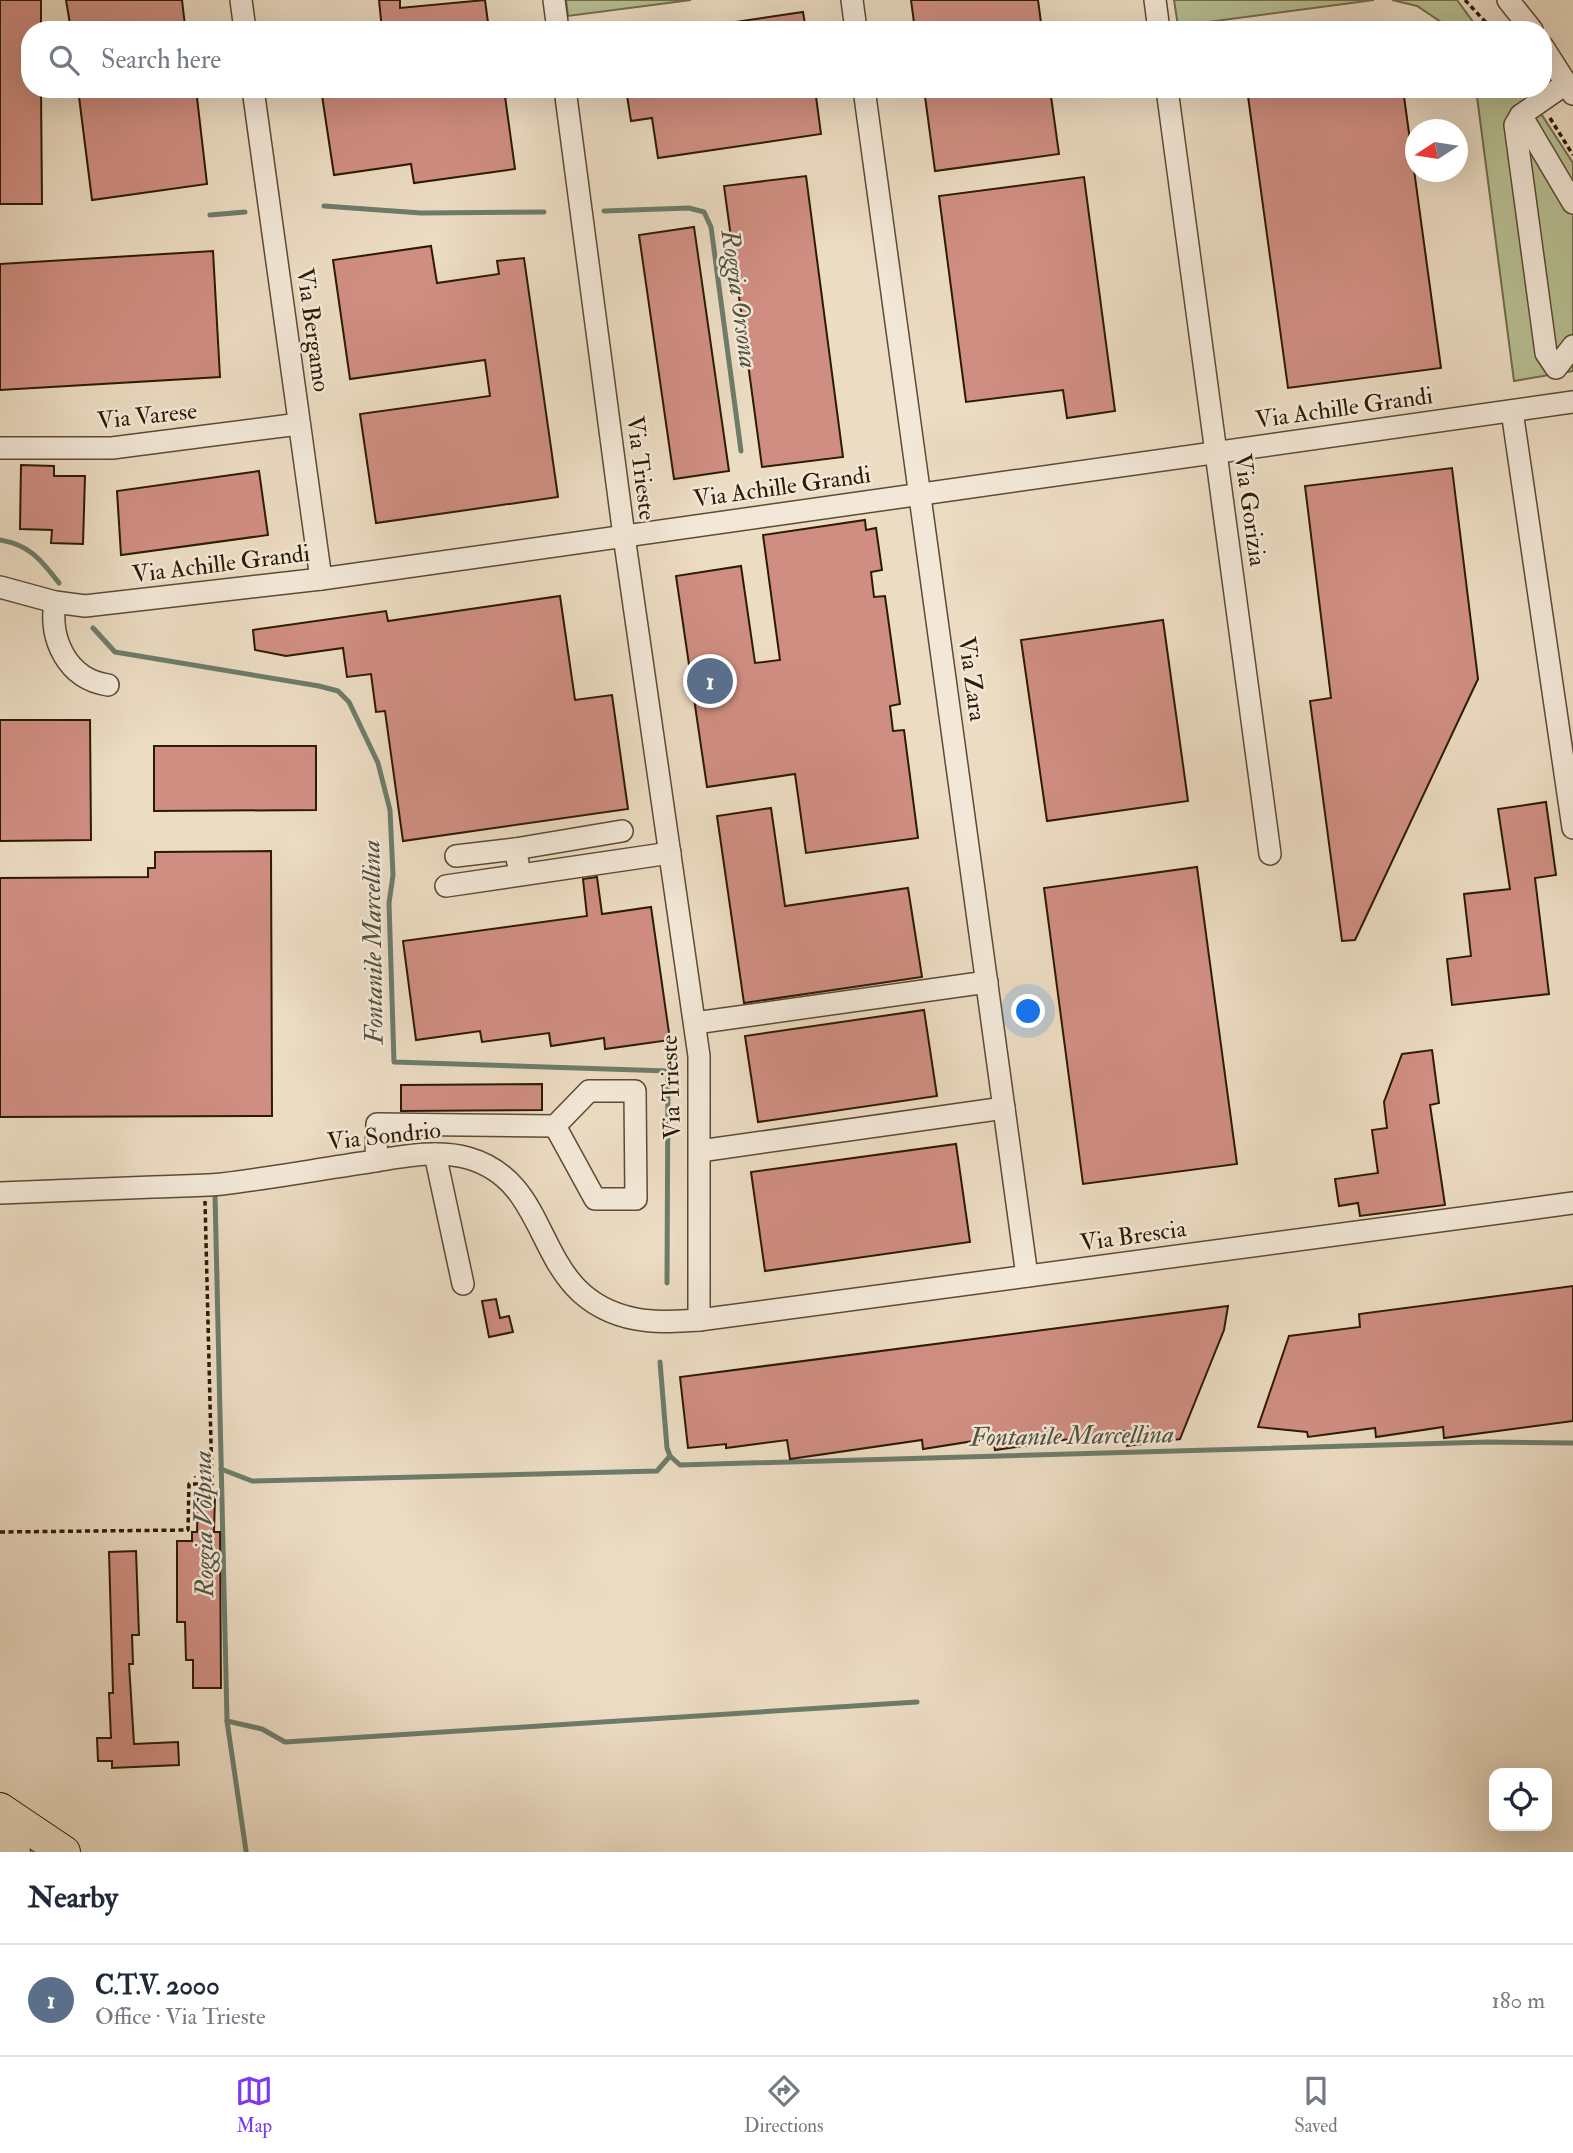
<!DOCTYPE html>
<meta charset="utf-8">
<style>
:root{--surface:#fff;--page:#f2f2f3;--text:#1f2937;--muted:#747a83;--line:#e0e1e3;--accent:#7c3aed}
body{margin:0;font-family:"IM FELL Double Pica",serif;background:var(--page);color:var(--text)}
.controls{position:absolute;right:21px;bottom:21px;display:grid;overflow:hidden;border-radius:14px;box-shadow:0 7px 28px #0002}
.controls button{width:63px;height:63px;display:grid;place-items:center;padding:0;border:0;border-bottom:2px solid var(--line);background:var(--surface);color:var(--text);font:35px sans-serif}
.compass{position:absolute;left:1405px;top:119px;width:63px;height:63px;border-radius:50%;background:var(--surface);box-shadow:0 7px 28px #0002;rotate:258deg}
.you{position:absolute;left:1029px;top:1012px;width:24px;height:24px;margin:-18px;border:5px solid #fff;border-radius:50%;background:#1a73e8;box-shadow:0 0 0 10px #1a73e833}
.badge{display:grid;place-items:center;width:46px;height:46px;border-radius:50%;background:var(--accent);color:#fff;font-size:23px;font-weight:700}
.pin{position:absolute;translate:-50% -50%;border:4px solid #fff;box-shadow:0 2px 7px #0006}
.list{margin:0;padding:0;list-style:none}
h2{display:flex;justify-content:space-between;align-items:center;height:91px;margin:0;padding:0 28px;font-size:30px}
h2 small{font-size:23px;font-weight:400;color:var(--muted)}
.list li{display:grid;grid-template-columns:46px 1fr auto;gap:21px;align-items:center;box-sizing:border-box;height:112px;padding:0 28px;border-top:2px solid var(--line)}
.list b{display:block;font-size:26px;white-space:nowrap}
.list p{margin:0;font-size:23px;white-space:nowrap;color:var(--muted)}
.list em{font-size:23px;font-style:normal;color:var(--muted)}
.icon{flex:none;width:38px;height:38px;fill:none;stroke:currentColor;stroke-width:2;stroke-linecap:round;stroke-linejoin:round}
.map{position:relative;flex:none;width:1573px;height:1852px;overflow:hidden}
.search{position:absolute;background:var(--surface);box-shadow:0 7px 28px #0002;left:21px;right:21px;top:21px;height:77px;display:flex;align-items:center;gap:18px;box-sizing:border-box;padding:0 24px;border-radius:28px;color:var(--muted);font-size:26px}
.sheet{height:203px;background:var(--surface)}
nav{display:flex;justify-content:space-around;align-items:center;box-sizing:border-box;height:98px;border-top:2px solid var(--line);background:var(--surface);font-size:19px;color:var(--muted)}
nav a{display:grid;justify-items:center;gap:4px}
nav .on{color:var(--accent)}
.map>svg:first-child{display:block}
</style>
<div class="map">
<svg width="1573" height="1852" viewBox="0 0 1573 1852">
<rect width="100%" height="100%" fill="#ecdcc3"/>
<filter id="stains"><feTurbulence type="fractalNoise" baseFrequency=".00286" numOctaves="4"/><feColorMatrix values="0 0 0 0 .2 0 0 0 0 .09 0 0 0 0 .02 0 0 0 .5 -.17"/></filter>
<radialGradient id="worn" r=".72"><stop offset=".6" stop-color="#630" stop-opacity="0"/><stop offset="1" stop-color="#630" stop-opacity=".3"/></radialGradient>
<g fill="#b7c094" stroke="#726e4c" stroke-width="2">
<path d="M566,0h125l-123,16z"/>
<path d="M1174,0h200l-196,26z"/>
<path d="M1392,0h65l22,30h-26l-36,-24z"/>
<path d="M1476,89h49l48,74v208l-59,10z"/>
</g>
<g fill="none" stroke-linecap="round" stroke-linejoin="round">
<g stroke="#6d7c6a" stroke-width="5">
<path d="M324,206l97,7 123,-1"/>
<path d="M604,211l85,-3 15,4 7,15 30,224"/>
<path d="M210,215l35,-3"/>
<path d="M0,540c30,5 41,20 59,43"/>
<path d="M93,628l22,24 204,34 19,5 11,11 29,61 12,47 3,65 -4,28 5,159 274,9 -1,212"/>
<path d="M215,1194l12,527 19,130"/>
<path d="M660,1362l7,86 3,8 10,9 808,-23 85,1"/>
<path d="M221,1469l31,12 405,-10 13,-15"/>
<path d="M227,1721l35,8 23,13 632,-40"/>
</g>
</g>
<g fill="#d08e82" stroke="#2c1b03" stroke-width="2">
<path d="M0,0h41v30h-11v59h11l1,115h-42z"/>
<path d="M66,0h116l3,26 -26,4h-88z"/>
<path d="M379,0h21v8l85,-8 4,30h-107z"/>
<path d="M911,0h127l4,30h-127z"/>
<path d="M803,12l3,18h-70l-1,-8z"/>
<path d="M78,89h118l11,95 -115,16z"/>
<path d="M321,89h183l11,80 -101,14 -3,-19 -77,11z"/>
<path d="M626,89h189l6,45 -163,24 -6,-40 -21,3z"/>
<path d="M924,89h126l9,65 -124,17z"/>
<path d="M1247,89h156l38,279 -153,20z"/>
<path d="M806,176l37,281 -81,10 -38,-281z"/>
<path d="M1084,177l31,234 -48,7 -4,-28 -97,12 -27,-206z"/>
<path d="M694,227l35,244 -55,8 -35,-244z"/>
<path d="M431,246l6,37 62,-9 -2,-13 27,-3 34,239 -182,26 -16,-109 130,-18 -5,-36 -135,19 -17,-119z"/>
<path d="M213,251l7,126 -220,13v-126z"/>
<path d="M21,465l33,1v10h31l-2,68 -32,-1 1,-13 -32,-1z"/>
<path d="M1452,468l26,211 -123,261 -13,1 -32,-240 21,-3 -26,-212z"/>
<path d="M259,471l9,64 -147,20 -4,-64z"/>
<path d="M865,520l1,10 10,-2 6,42 -11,2 3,25 11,-1 15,108 -10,2 3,25 11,-1 14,108 -112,15 -11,-79 -88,13 -31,-211 65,-10 14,97 25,-3 -17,-125z"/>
<path d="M560,596l15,104 37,-5 16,114 -225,32 -18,-130 -9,1 -5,-38 -24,3 -4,-29 -57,8 -31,-6 -2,-20 133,-19 2,10z"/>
<path d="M1163,620l25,181 -141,20 -26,-181z"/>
<path d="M0,720h90l1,120 -91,1z"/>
<path d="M154,746h162v64l-162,1z"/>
<path d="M1546,802l10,73 -21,3 14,116 -97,11 -5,-46 24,-3 -7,-62 46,-5 -12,-80z"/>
<path d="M771,808l14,98 123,-18 14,89 -178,26 -27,-187z"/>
<path d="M271,851l1,265 -272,1v-239l148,-1v-9h7v-16z"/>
<path d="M1197,867l40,297 -154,20 -39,-296z"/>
<path d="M597,877l5,37 49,-7 19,133 -65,9 -1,-11 -53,8 -2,-13 -67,9 -2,-11 -64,9 -13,-99 184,-25 -4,-37z"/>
<path d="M924,1010l13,86 -179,26 -13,-86z"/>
<path d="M1432,1050l7,53 -9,2 15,100 -85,11 -2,-13 -19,3 -4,-27 43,-6 -6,-43 15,-2 -3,-26 18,-48z"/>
<path d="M542,1084v26l-141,1v-26z"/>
<path d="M956,1144l14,98 -205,29 -14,-99z"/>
<path d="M1573,1286v135l-129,17 -1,-11 -67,10 -1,-9 -67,9 -1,-5 -49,-5 31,-91 71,-9 -1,-13z"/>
<path d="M496,1299l4,19 9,-2 4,16 -24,5 -7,-36z"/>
<path d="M1228,1306l-4,24 -44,109 -53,7 -2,-15 -130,19 -2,-12 -70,11 -1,-9 -132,19 -3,-19 -61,8v-4l-38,4 -8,-71z"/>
<path d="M198,1496l17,1 -1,35h6l1,156h-28v-28h-7l-1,-38h-8v-81h15v-9h5z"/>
<path d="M136,1551l3,84h-7l1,29h-4l5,80 44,-2 1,23 -67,3v-7h-14l-1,-23h14l-2,-45h4l-4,-141z"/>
</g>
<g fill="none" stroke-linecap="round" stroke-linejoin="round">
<g stroke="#5c4b33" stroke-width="24">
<g id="minor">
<path d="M241,0l4,30"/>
<path d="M554,0l4,30"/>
<path d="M852,0l4,30"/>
<path d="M1155,0l4,30"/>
<path d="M1508,0l24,30"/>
<path d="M1543,47l30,47"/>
<path d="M1567,83l-46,32 -6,10 31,228 10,15 17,-22"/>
<path d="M253,89l68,490"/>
<path d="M565,89l59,447 75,520v264"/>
<path d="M864,89l163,1187"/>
<path d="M1167,89l103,765"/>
<path d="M1521,115l52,88"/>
<path d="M1512,411l61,417"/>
<path d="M0,448h112l187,-24"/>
<path d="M0,587l55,15 30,4 236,-27 1252,-177"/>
<path d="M55,602c-6,37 12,77 53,83"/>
<path d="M515,849l107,-18"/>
<path d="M456,856l59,-7 3,14"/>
<path d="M446,886l224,-33"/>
<path d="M695,1023l292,-41"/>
<path d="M589,1091h46l1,108h-41l-40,-73z"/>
<path d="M700,1151l304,-43"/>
<path d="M435,1154l28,130"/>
<path d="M376,1161l1,-37 178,2"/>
<path d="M0,1193c51,-2 102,-4 153,-6 23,-1 46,-1 69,-3 49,-6 98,-15 147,-22 31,-5 68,-13 99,-4 91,26 60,140 168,161 21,4 42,2 63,1l874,-117"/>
</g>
</g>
<g stroke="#2c1b03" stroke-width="34">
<g id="highway">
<path d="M0,1809l64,43"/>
<path d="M0,1842l14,10"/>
</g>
</g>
<g stroke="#2c1b03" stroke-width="3.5" stroke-dasharray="5 3.5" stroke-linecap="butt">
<path d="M1465,0l28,30"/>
<path d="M1550,118l23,37"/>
<path d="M0,1532l188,-2 1,-46h23l-7,-283"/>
</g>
<use href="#minor" stroke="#f3e8d8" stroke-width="21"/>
<use href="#highway" stroke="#ecdcc3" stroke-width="32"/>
</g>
<g text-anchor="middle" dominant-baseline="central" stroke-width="5" stroke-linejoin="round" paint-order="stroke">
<g font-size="24" fill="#2c1b03" stroke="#f3e8d8">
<text transform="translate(313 330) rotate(82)">Via Bergamo</text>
<text transform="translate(1344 408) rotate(-8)">Via Achille Grandi</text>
<text transform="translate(147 416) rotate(-6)">Via Varese</text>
<text transform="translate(641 468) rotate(83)">Via Trieste</text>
<text transform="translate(782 487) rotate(-8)">Via Achille Grandi</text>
<text transform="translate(1250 510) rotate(82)">Via Gorizia</text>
<text transform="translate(221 564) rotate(-7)">Via Achille Grandi</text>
<text transform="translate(972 679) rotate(82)">Via Zara</text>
<text transform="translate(671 1087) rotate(-92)">Via Trieste</text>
<text transform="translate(384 1136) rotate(-6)">Via Sondrio</text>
<text transform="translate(1133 1236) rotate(-8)">Via Brescia</text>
</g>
<g font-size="26" font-style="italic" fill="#52533f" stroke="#f3e8d8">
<text transform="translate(739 299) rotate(82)">Roggia Orsona</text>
<text transform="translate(373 942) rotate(-91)">Fontanile Marcellina</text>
<text transform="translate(1072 1436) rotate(-1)">Fontanile Marcellina</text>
<text transform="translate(204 1524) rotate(-91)">Roggia Volpina</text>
</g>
</g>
<rect width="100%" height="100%" filter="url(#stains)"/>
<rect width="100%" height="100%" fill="url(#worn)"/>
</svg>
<div class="controls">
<button><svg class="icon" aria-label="locate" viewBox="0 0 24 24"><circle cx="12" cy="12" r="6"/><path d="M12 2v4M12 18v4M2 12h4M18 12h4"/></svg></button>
</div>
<svg class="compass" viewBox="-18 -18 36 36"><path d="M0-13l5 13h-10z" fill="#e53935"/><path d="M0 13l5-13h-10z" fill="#747a83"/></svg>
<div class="you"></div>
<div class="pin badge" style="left:710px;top:681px;background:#5c6f8a">1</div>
<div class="search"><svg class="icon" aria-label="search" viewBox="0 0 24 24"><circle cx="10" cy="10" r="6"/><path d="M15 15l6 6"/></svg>Search here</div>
</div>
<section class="sheet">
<h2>Nearby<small></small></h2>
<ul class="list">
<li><span class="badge" style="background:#5c6f8a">1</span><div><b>C.T.V. 2000</b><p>Office · Via Trieste</p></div><em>180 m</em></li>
</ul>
</section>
<nav>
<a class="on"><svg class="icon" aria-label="map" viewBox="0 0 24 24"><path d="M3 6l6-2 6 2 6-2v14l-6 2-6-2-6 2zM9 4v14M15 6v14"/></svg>Map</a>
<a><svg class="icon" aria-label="directions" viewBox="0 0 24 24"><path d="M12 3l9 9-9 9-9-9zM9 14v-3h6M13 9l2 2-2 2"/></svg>Directions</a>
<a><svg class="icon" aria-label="saved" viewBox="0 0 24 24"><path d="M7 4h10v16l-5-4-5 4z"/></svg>Saved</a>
</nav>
